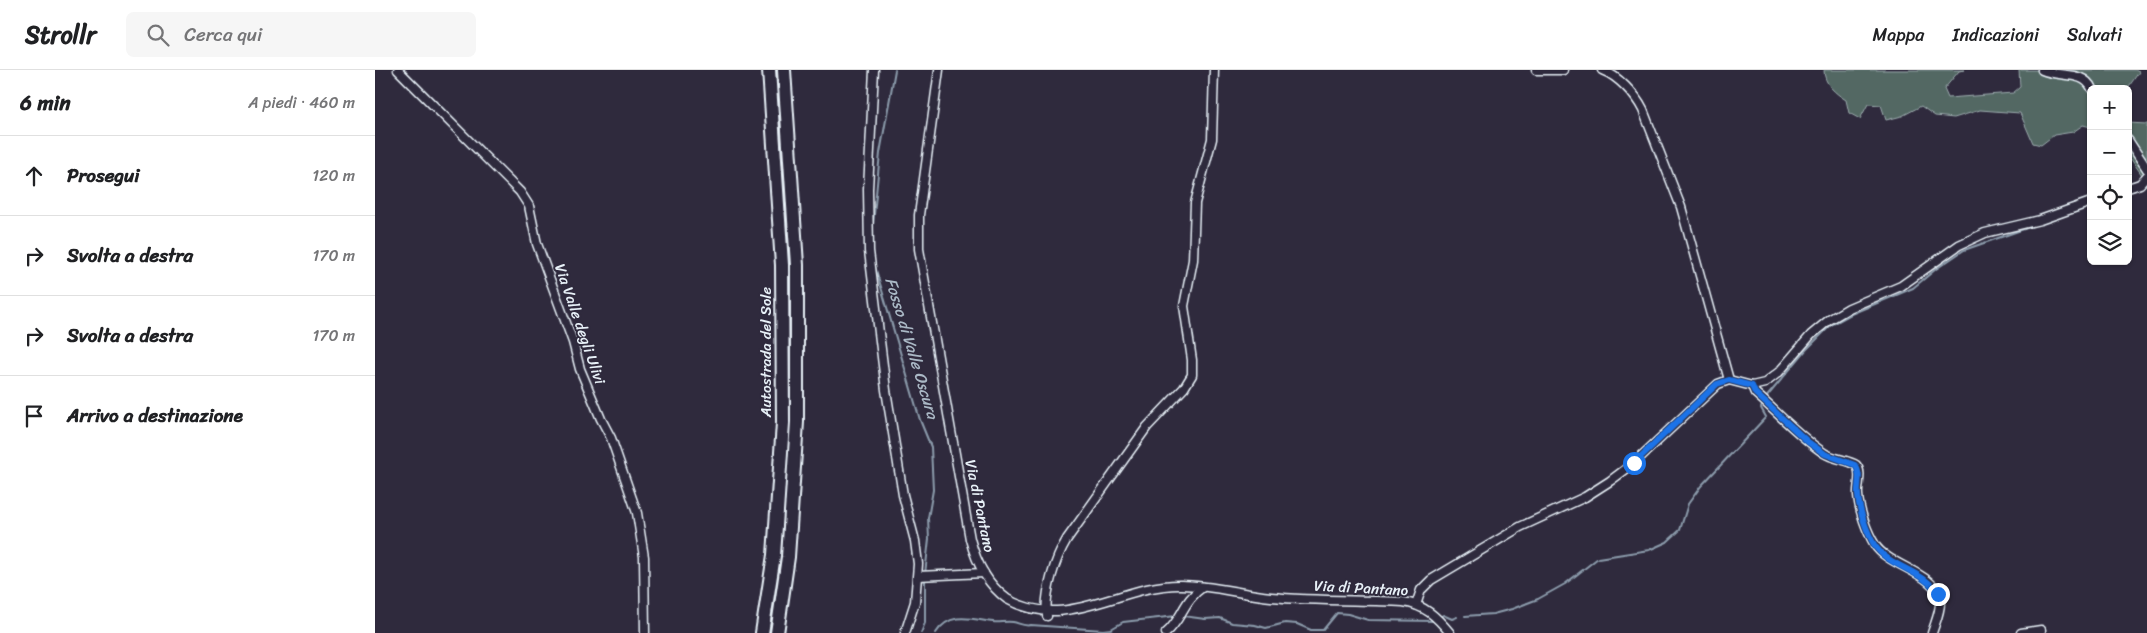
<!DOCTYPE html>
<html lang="it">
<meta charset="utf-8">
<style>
:root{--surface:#fff;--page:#f6f6f6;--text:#202124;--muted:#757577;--line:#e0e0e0}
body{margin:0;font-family:Sriracha,sans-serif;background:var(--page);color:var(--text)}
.controls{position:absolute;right:15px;top:15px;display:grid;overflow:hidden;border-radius:8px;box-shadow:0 1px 4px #0004}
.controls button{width:45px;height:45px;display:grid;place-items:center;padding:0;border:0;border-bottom:1px solid var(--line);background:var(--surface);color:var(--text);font:25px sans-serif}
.stop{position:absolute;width:15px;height:15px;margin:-11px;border:4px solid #1a73e8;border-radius:50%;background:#fff}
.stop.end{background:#1a73e8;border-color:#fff;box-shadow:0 1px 5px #0008}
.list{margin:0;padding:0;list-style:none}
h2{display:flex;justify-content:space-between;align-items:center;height:65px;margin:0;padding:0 20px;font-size:21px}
h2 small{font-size:16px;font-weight:400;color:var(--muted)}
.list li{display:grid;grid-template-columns:32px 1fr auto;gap:15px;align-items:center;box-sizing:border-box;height:80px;padding:0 20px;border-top:1px solid var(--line)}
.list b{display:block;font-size:19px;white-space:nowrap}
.list em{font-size:16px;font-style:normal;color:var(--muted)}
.icon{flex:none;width:28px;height:28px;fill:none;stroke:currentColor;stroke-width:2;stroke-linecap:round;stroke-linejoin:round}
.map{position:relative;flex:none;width:1772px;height:563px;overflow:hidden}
header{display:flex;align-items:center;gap:30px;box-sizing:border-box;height:70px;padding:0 25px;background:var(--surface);border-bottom:1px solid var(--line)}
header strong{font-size:24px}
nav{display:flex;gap:28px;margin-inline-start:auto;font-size:18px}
.search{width:350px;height:45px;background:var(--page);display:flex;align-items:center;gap:12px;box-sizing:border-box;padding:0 18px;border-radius:8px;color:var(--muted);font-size:19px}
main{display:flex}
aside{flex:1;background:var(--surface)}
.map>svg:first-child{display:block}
</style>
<header>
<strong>Strollr</strong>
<div class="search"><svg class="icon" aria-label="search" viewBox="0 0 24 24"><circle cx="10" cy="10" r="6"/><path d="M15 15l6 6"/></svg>Cerca qui</div>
<nav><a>Mappa</a><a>Indicazioni</a><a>Salvati</a></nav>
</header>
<main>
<aside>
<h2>6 min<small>A piedi · 460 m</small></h2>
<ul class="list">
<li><svg class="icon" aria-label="ahead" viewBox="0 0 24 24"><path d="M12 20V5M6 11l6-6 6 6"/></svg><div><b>Prosegui</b></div><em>120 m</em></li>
<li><svg class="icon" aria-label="right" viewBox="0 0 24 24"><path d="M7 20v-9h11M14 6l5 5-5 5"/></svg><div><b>Svolta a destra</b></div><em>170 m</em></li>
<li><svg class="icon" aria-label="right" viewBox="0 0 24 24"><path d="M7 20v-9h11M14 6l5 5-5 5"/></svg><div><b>Svolta a destra</b></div><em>170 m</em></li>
<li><svg class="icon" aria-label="arrive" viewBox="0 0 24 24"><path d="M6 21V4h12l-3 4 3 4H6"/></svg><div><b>Arrivo a destinazione</b></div></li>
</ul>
</aside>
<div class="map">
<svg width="1772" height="563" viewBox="0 0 1772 563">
<rect width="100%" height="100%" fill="#2f2a3d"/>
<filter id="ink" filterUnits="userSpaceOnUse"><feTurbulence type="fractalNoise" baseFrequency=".02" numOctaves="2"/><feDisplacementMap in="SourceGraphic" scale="10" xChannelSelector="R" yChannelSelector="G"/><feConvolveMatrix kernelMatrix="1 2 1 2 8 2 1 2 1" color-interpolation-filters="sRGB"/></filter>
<g filter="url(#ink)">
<g fill="#526864" stroke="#9dacae">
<path d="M1449,0h140l-5,1 -15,18 4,9 65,-5 7,-6 -1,-17h116l4,2 -12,17h-36v38l-8,-2 -10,7 -19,3 -13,10 -8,-2 -13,-30 -40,-3 -26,8 -19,-2 -14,-10 -19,10 -16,4 -5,-15 -13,-1 -8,15 -11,-6 -3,-13c-11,-7 -22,-16 -22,-30z"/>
<path d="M1753,53l19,1v51h-5l-14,-20z"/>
</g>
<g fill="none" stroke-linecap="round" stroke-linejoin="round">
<g stroke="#8c9cac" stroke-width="2">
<path d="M497,166l8,-83 15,-83"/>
<path d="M499,193l46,157 11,27 2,43 -5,28 1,21 -4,35"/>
<path d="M1390,329l41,-49 25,-25 20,-11 62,-26 23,-19 28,-19 94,-33"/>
<path d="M808,546l22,3 15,-1 12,5 23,2 11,3 19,-5 12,1 14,6h12l14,-17 11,1 20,6 67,1"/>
<path d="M1090,546l28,-2 19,-5 26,-10 27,-15 33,-26 51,-8 18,-8 13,-12 8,-26 13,-18 65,-69 -5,-9 2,-5"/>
<path d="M1065,547l3,-2 9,4 5,-2"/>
<path d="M546,563l4,-10v-45"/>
<path d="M561,563c14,-22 35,-14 57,-11 6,1 13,-1 20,0 6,1 11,5 18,3l72,5 8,-1 12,-7 53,-6"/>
</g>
<g stroke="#e8f1f8" stroke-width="11">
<g id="minor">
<path d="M23,0l122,122 9,14 8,38 36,98 7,27 21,50 10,19 26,75 7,44 1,76"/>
<path d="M499,0l-6,119 1,62 17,139 17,105 12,46 3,23 -3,38 -10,31"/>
<path d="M564,0l-20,145v34l51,290c6,23 18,46 37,60 60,34 113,-15 174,-14 30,0 60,9 90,12 44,4 88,3 132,5 22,3 34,15 47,31"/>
<path d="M1161,0h27"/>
<path d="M1227,0c16,6 33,24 41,40l38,97 48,173"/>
<path d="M1667,0c17,8 42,0 50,19"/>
<path d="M1753,70l19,29"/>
<path d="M1753,118l12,-4 7,-8"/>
<path d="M1377,316l3,7c23,20 44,43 69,60 9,6 25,7 32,12 7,7 1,21 2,30 1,15 9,37 17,50 13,21 62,28 65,55 1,11 -5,23 -8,33"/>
<path d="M543,506l66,-3"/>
<path d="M1041,535l5,-15 10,-10 89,-53 65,-30 25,-16 24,-18 84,-79 11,-4 23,6 13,-3 14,-11 32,-37 18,-15 20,-12 52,-22 58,-41 26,-12 55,-13 51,-18"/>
<path d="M672,546c-3,-23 8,-57 20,-77l80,-112 37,-39 8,-13v-15l-8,-54 9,-46 2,-57 17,-64 2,-69"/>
<path d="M791,563c16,-13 17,-33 37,-46"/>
<path d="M1646,563l20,-3"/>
</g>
</g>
<g stroke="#e8f1f8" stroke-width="16">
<g id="highway">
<path d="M387,563l12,-78 9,-132 -1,-158 -13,-195"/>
<path d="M402,563l11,-76 9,-135v-157l-13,-195"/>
</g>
</g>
<use href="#minor" stroke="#2f2a3d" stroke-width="8"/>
<use href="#highway" stroke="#2f2a3d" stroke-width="12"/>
</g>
</g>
<g fill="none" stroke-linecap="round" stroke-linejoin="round" filter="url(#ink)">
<path stroke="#1a73e8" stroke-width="6" d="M1259,393l83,-79 12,-4 23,6 3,7 53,49 17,12 30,11c7,9 2,19 3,30 1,15 9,38 17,51 15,22 49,24 63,48"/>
</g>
<g text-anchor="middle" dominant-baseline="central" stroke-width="4" stroke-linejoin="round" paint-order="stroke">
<g font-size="15" fill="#e8f1f8" stroke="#2f2a3d">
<text transform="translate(205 254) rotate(71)">Via Valle degli Ulivi</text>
<text transform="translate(391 282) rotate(-90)">Autostrada del Sole</text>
<text transform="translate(605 436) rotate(78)">Via di Pantano</text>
<text transform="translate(986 518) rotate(3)">Via di Pantano</text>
</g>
<g font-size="16" font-style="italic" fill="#aab8c5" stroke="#2f2a3d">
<text transform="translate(537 278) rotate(73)">Fosso di Valle Oscura</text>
</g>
</g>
</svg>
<div class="controls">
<button>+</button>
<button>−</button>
<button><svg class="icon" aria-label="locate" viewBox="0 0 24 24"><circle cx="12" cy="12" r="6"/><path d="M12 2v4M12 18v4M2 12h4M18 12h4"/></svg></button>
<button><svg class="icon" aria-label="layers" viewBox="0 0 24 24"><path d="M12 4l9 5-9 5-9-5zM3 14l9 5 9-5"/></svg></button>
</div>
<div class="stop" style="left:1259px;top:393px"></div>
<div class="stop end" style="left:1563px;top:524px"></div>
</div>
</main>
